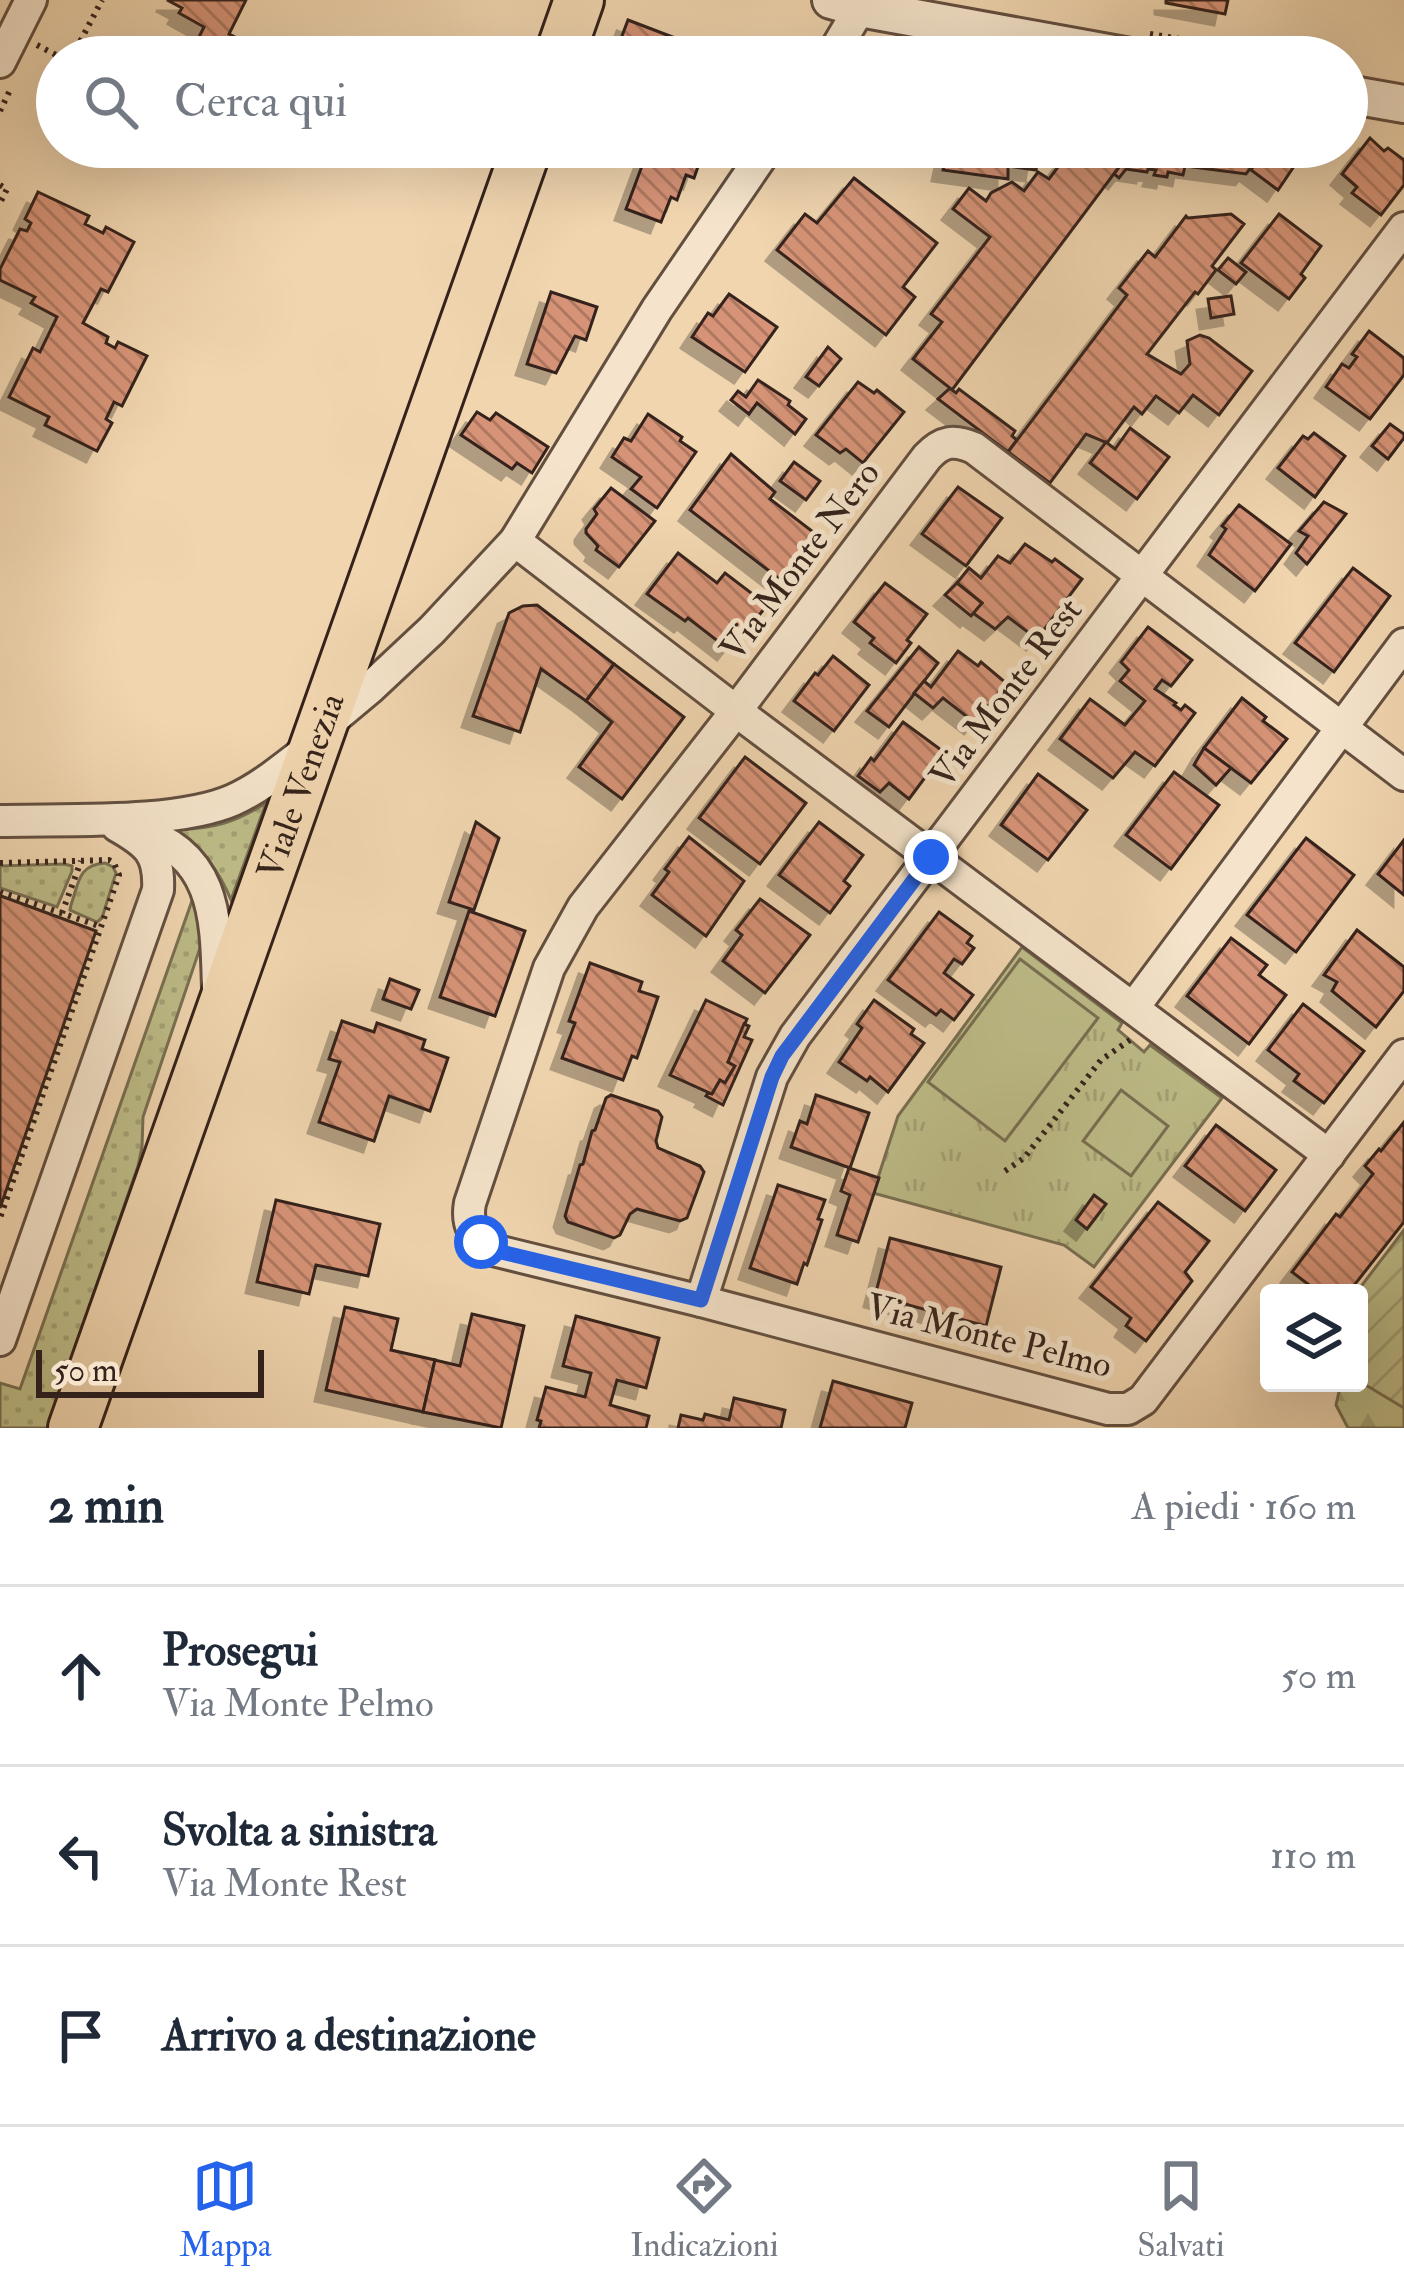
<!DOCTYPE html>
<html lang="it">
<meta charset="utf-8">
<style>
:root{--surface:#fff;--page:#f2f2f3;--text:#1f2937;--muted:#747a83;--line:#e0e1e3;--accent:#2563eb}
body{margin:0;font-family:"IM FELL Double Pica",serif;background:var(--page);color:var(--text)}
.controls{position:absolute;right:36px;bottom:36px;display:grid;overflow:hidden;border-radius:12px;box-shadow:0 12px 48px #0002}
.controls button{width:108px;height:108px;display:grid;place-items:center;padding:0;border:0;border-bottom:3px solid var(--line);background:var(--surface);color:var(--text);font:60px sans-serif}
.scale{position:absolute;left:36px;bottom:30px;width:228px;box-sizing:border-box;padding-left:12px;border:6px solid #34221b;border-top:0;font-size:33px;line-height:42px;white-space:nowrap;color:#34221b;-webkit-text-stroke:9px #f5e4cb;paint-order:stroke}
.stop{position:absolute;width:36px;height:36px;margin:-27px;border:9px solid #2563eb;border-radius:50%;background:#fff}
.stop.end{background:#2563eb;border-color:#fff;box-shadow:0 3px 12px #0008}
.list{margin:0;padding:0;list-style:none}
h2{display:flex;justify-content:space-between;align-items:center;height:156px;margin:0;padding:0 48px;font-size:51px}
h2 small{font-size:39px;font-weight:400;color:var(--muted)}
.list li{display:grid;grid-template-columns:78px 1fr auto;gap:36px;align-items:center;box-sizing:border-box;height:180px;padding:0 48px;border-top:3px solid var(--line)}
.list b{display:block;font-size:45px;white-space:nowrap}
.list p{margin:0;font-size:39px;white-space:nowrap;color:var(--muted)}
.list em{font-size:39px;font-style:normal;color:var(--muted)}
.icon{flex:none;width:66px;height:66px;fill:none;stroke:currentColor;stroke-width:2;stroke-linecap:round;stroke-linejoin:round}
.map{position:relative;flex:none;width:1404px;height:1428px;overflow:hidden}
.search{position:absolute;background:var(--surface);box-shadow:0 12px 48px #0002;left:36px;right:36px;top:36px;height:132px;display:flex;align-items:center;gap:30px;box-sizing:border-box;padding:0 42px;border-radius:66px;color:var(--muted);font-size:45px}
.sheet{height:696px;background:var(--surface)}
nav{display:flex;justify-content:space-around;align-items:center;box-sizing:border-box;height:168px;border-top:3px solid var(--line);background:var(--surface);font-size:33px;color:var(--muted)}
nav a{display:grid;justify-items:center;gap:6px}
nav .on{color:var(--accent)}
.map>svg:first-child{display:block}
</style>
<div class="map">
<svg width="1404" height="1428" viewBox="0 0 1404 1428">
<defs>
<pattern id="grass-dots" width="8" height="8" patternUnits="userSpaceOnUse" patternTransform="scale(3)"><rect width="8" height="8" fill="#bdbc88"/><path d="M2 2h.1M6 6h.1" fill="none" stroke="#a3a175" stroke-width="1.8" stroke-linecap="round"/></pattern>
<pattern id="forest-firs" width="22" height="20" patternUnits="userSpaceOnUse" patternTransform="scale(3)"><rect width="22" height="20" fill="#bdbc88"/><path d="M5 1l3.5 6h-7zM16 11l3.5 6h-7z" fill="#a3a175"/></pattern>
<pattern id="park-tufts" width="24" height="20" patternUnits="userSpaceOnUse" patternTransform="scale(3)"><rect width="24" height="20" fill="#bdbc88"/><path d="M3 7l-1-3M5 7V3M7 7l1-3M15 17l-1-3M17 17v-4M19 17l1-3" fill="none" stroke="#a3a175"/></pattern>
<pattern id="garden-furrows" width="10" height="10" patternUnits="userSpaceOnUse" patternTransform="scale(3)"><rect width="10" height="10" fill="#bdbc88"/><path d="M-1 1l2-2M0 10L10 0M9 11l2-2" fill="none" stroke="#a3a175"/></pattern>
<pattern id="building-back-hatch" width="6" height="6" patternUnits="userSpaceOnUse" patternTransform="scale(3)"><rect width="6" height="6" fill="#d69377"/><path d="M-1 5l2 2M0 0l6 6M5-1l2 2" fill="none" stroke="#ae7861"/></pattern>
<filter id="shadow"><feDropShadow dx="-11" dy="11" stdDeviation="0" flood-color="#0004"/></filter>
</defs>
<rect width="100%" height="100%" fill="#f0d5af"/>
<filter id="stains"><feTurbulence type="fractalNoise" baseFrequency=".00167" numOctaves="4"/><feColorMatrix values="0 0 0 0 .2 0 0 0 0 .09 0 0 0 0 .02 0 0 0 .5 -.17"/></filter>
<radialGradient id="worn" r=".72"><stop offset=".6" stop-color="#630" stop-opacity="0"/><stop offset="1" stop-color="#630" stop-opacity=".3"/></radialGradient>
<g fill="url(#grass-dots)" stroke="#786f52" stroke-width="3">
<path d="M266,803l-35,97c-12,-29 -26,-48 -52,-65l1,-6c34,0 58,-8 86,-26z"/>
<path d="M105,863l8,4 3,6 -14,45 -5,4 -27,-12 1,-5c8,-23 7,-40 34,-42z"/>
<path d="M64,864l8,2v5l-15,36 -57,-19v-22z"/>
<path d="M193,898l9,35 -2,15 -57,169 -1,30 -4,19 -91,262h-47v-45l20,6z"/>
</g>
<path fill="url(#forest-firs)" stroke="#786f52" stroke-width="3" d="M1404,1350v78h-56l-12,-23 5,-22h18v-28z"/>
<path fill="url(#park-tufts)" stroke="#786f52" stroke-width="3" d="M1022,947l100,76 -4,7 26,22 6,-7 72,53 -128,169 -30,-22 -191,-52 25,-77z"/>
<path fill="url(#garden-furrows)" stroke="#786f52" stroke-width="3" d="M1404,1230v178l-45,-27v-88h-3z"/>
<g fill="#bdbc88" stroke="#786f52" stroke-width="3">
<path d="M1020,959l78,59 -93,123 -77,-59z"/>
<path d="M1121,1090l47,36 -37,50 -48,-35z"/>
</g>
<g fill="url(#building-back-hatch)" stroke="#34221b" stroke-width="3" filter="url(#shadow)">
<path d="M167,0h79l-17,34 26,13 -4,7 7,3h-69l15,-30 -25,-14 3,-5z"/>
<path d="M1166,0h62l-3,14 -59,-11z"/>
<path d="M628,20l68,26 -2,6 6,2 6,-14 46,17h-138z"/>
<path d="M1370,138l14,13 4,-3 16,12v25l-23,30 -29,-22 5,-6 -15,-13z"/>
<path d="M649,147h56l-11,31 -8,-3 -9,25 -6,-3 -10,25 -35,-13z"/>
<path d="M948,147h92l-4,23 -28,-4v13l-65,-9z"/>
<path d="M1073,147h61l-182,243 4,3 3,-4 56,42 -3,5 5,4 -9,12 -70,-53 12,-11 -37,-29 29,-37 -11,-8 59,-77 -37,-28 16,-21 17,13 5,-8 21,-11 12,9 14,-19 11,7z"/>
<path d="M1134,147h136l-4,1 -20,26 -61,-8 -2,9 -15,-3 -1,5 -13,-2 2,-5 -8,-1 -1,3 -21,-3 -7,9 -5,-4z"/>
<path d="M1266,148l37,5 -25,37 -27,-20z"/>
<path d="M854,178l83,65 -34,44 12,10 -29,38 -109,-85 28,-36 12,9z"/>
<path d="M38,192l51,24 -4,8 18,9 3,-6 28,15 -26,50 -7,-3 -18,34 25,14 -2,6 9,5 3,-6 29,14 -25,50 -8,-4 -8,17 6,4 -15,28 -52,-26 4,-8 -40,-20 24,-49 7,4 17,-35 -26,-14 4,-6 -35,-17v-11l20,-40 7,2 4,-8 -6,-4z"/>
<path d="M1231,214l13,10 -32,42 4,4 -18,24 -3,-2 -48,62 34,20 9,-10 -3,-23 13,-6 9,3 43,33 -33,44 -26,-20 -14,18 -23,-17 -14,18 -8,-7 -27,36 -21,-9 -36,49 -42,-31 119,-157 -8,-7 29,-37 7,6 31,-41 2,2z"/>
<path d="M1279,214l42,32 -20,28 4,4 -16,21 -48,-36z"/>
<path d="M1228,258l18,14 -10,12 -18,-14z"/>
<path d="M551,292l46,15 -11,33 -11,-4 -19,37 -29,-9z"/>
<path d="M729,294l48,33 -32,45 -53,-35 16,-24 5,3z"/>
<path d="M1231,296l3,18 -23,4 -3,-19z"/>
<path d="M1369,331l35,27v17l-34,44 -44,-32 16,-23 7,4 8,-11 -5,-3z"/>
<path d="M828,347l13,12 -22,27 -13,-9z"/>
<path d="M758,380l32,21 -2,4 18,14 -11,15 -38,-31 -8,11 -18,-14 7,-9 8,6z"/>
<path d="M858,382l16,11 3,-3 27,22 -41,51 -17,-14 -6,4 -24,-18z"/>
<path d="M477,412l13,8 6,-7 52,34 -16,26 -15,-10 -5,6 -51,-34z"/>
<path d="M648,414l34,23 -2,4 16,11 -39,56 -26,-19 10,-12 -29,-20 12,-19 7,3z"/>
<path d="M1390,424l14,10v4l-16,21 -16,-13z"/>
<path d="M1130,428l39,29 -32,42 -47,-36 16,-21 9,7z"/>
<path d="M1314,433l31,23 -30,41 -37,-29 25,-32 5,3z"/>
<path d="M731,454l44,38 -5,7 51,39 -35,46 -96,-74z"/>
<path d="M794,462l26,19 -14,19 -26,-19z"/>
<path d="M958,487l44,31 -36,48 -44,-32z"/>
<path d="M611,488l44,33 -36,46 -23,-17 2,-4 -12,-13v-4l11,-15 -3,-5z"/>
<path d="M1324,502l22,12 -39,50 -11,-11 12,-17 -9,-5z"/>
<path d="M1239,505l52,39 -36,47 -46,-36 17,-26 -4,-3z"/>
<path d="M1025,544l27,18 3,-3 27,20 -45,60 -29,-22 -13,12 -22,-16 9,-10 -25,-20 12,-15 12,10 17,-22 12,7z"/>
<path d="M678,553l39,30 8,-10 42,32 -23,30 -2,-3 -14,17 -40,-31 -3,3 -38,-27z"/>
<path d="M1353,568l37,28 -56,76 -39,-29z"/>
<path d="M885,583l42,31 -20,26 4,3 -15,20 -26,-20 4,-5 -20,-16z"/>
<path d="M957,583l25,20 -11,13 -26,-21z"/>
<path d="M537,605l77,59 -28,37 -45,-32 -21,63 -47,-16 36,-103 14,-7z"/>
<path d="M1148,627l44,33 -21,26 -9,-6 -7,9 21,14 -2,2 7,5 4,-5 10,8 -40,53 -20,-14 -22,26 -53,-39 30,-40 35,26 20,-24 -25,-20 9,-11 -8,-8z"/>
<path d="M919,647l19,16 -49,64 -22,-16z"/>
<path d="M958,651l20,15 3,-4 25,21 -31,40 -32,-25 -10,10 -19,-15 10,-12 7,6z"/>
<path d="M833,656l36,29 -35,46 -40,-30 21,-28 3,2z"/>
<path d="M614,664l70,53 -62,82 -43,-32 33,-45 -26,-21z"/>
<path d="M1242,698l24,19 -3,4 24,18 -36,44 -47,-35z"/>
<path d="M903,722l41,30 -35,47 -20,-16 -9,9 -22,-16 13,-18 3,3z"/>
<path d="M1204,748l27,20 -15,17 -22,-20z"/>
<path d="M745,757l61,46 -46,61 -61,-46z"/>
<path d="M1174,772l45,33 -48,64 -45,-34z"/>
<path d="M1038,774l49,36 -39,50 -47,-35z"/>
<path d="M476,822l23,16 -25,72 -25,-8z"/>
<path d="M819,822l44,33 -19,26 6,5 -20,27 -51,-38z"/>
<path d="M689,837l55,44 -38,55 -54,-41 17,-23 -4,-3z"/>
<path d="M1306,838l48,37 -58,77 -49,-37z"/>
<path d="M1404,840v55l-26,-21z"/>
<path d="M1,896l95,35 -96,277v-310z"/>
<path d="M760,899l50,36 -45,58 -42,-32 19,-26 -6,-5z"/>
<path d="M469,911l56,20 -30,85 -55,-19z"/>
<path d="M939,912l33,24 -5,7 7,5 -12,16 -8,-5 -10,14 29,22 -19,25 -13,-10 -5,5 -48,-35z"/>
<path d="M1357,930l47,37v24l-28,36 -44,-36 5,-9 -13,-7z"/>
<path d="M1231,938l36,27 -8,10 27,20 -37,49 -62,-48z"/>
<path d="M590,963l52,19 -3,9 19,6 -21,61 -5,-2 -9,24 -61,-22 13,-35 -6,-2z"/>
<path d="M390,979l29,11 -8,19 -28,-10z"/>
<path d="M706,1000l41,19 -19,43 7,4 -10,17 -5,-3 -8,14 -42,-19z"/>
<path d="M874,1000l40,29 -3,5 13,9 -36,49 -18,-15 -3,4 -28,-19 23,-34 -5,-4z"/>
<path d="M1303,1004l61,47 -40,52 -30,-22 5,-7 -31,-24z"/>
<path d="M342,1021l32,11 3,-9 48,17 -3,9 26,9 -18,53 -41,-15 -15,45 -55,-19 21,-60 -11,-3z"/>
<path d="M744,1024l5,2 -5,11 8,3 -29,65 -17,-9 2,-3 4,1 8,-14 5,3 10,-17 -7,-4z"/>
<path d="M611,1095l47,16 4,6 -6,24 2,7 42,18 4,6 -17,46 -7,3 -43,-12 -7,5 -10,21 -6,3 -46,-16 -3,-6 15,-51 3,-1 9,-33 3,-1 11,-32z"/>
<path d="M816,1095l53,18 -19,55 -59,-21 9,-26 7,3z"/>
<path d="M1404,1122v100l-56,71h-32l1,-2 -25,-19 44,-58 4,3 33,-43 -8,-8 14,-17 2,2z"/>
<path d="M1216,1125l60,45 -31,41 -60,-45z"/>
<path d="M849,1168l30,10 -21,64 -21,-7 13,-40 -9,-4z"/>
<path d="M778,1185l47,15 -7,19 4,1 -15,45 -3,-2 -7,21 -47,-16z"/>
<path d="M1094,1195l12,9 -19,25 -11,-9z"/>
<path d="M276,1200l104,24 -12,52 -52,-11 -7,29 -52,-12z"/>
<path d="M1158,1202l51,39 -24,31 7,9 -46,60 -20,-15 5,-8 -40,-31z"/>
<path d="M890,1238l111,29 -15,59 -111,-30z"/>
<path d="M345,1307l53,12 -7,31 44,10 -12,52 -97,-22z"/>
<path d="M472,1314l52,12 -23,102 -78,-16 12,-52 25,6z"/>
<path d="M576,1316l83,22 -13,50 -29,-8 -7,25 39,11 -3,12h-107l2,-7 -4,-1 9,-33 39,10 6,-24 -28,-7z"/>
<path d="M833,1381l79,22 -7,25h-85z"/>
<path d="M734,1398l51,12 -4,18h-103l3,-13 22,5 2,-6 24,6z"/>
</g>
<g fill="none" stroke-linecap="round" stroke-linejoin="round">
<g stroke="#634f40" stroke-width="36">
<g id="minor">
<path d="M831,57l29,-49"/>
<path d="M0,62l31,-62"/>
<path d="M515,541l221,170 593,444"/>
<path d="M326,725l43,-36 63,-59 83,-89 142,-232 111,-162"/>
<path d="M1404,775l-430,-327c-20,-9 -32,-7 -47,9l-191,254 -153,196 -34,61 -79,235c-4,22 4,35 23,47l208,51 407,108h20l15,-9 261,-345"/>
<path d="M0,821c64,-2 176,4 233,-21 29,-13 53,-34 78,-53"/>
<path d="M134,830c83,22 82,88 84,159"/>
<path d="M1134,1007l270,-363"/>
<path d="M701,1301l71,-224 23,-41 609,-808"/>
<path d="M0,1340l158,-450c2,-37 -11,-47 -41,-64"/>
</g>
</g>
<g stroke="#634f40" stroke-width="42">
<g id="tertiary">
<path d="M831,0l29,8 270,49"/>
<path d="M1347,94l57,10"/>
</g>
</g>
<g stroke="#34221b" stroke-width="54">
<g id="primary">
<path d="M559,57l20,-57"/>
<path id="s1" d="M73,1428l454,-1281"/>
</g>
</g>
<g stroke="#34221b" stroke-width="6" stroke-dasharray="3 6" stroke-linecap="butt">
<path d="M1150,34l138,23"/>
<path d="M37,45l23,12"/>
<path d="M72,57l30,-57"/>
<path d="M0,111l11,-23"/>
<path d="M0,185l7,4 -7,14"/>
<path d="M0,863l109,-3 5,3 5,12 -119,343"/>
<path d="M0,892l102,35"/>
<path d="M62,913l19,-52"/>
<path d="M1005,1171l19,-13 77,-98 29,-20"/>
</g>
<use href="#minor" stroke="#f5e4cb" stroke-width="30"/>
<use href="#tertiary" stroke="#f5e4cb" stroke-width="36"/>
<use href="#primary" stroke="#f0d5af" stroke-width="48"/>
</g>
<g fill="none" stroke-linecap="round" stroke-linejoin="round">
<path stroke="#2563eb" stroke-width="15" d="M481,1242l12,8 208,50 71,-223 10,-21 149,-199"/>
</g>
<g text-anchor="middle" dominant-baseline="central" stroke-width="10" stroke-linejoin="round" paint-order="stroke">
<g font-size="36" fill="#34221b" stroke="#f5e4cb">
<text transform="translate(800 561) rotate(-53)">Via Monte Nero</text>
<text transform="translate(1006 693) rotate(-53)">Via Monte Rest</text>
<text stroke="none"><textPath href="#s1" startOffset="681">Viale Venezia</textPath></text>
<text transform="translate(989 1336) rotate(14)">Via Monte Pelmo</text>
</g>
</g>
<rect width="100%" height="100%" filter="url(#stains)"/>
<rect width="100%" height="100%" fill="url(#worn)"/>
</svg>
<div class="controls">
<button><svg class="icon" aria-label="layers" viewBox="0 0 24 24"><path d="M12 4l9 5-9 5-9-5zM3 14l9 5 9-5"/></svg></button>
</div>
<div class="scale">50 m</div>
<div class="stop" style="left:481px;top:1242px"></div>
<div class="stop end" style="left:931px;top:857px"></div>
<div class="search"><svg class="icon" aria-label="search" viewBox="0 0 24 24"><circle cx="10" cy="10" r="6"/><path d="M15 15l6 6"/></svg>Cerca qui</div>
</div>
<section class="sheet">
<h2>2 min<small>A piedi · 160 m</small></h2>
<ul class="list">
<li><svg class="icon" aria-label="ahead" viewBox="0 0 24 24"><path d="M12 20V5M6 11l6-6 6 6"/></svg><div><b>Prosegui</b><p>Via Monte Pelmo</p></div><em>50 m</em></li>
<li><svg class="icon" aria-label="left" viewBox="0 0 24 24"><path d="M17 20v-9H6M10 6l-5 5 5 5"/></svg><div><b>Svolta a sinistra</b><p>Via Monte Rest</p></div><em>110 m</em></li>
<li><svg class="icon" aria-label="arrive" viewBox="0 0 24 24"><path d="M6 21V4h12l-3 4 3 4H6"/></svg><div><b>Arrivo a destinazione</b></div></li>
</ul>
</section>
<nav>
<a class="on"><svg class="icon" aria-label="map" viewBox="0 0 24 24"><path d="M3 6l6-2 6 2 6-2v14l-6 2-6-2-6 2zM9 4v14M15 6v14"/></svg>Mappa</a>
<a><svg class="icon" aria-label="directions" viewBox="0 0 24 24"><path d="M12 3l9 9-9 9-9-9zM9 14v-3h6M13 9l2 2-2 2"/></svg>Indicazioni</a>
<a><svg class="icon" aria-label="saved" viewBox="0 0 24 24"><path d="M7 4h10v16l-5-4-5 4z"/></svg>Salvati</a>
</nav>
